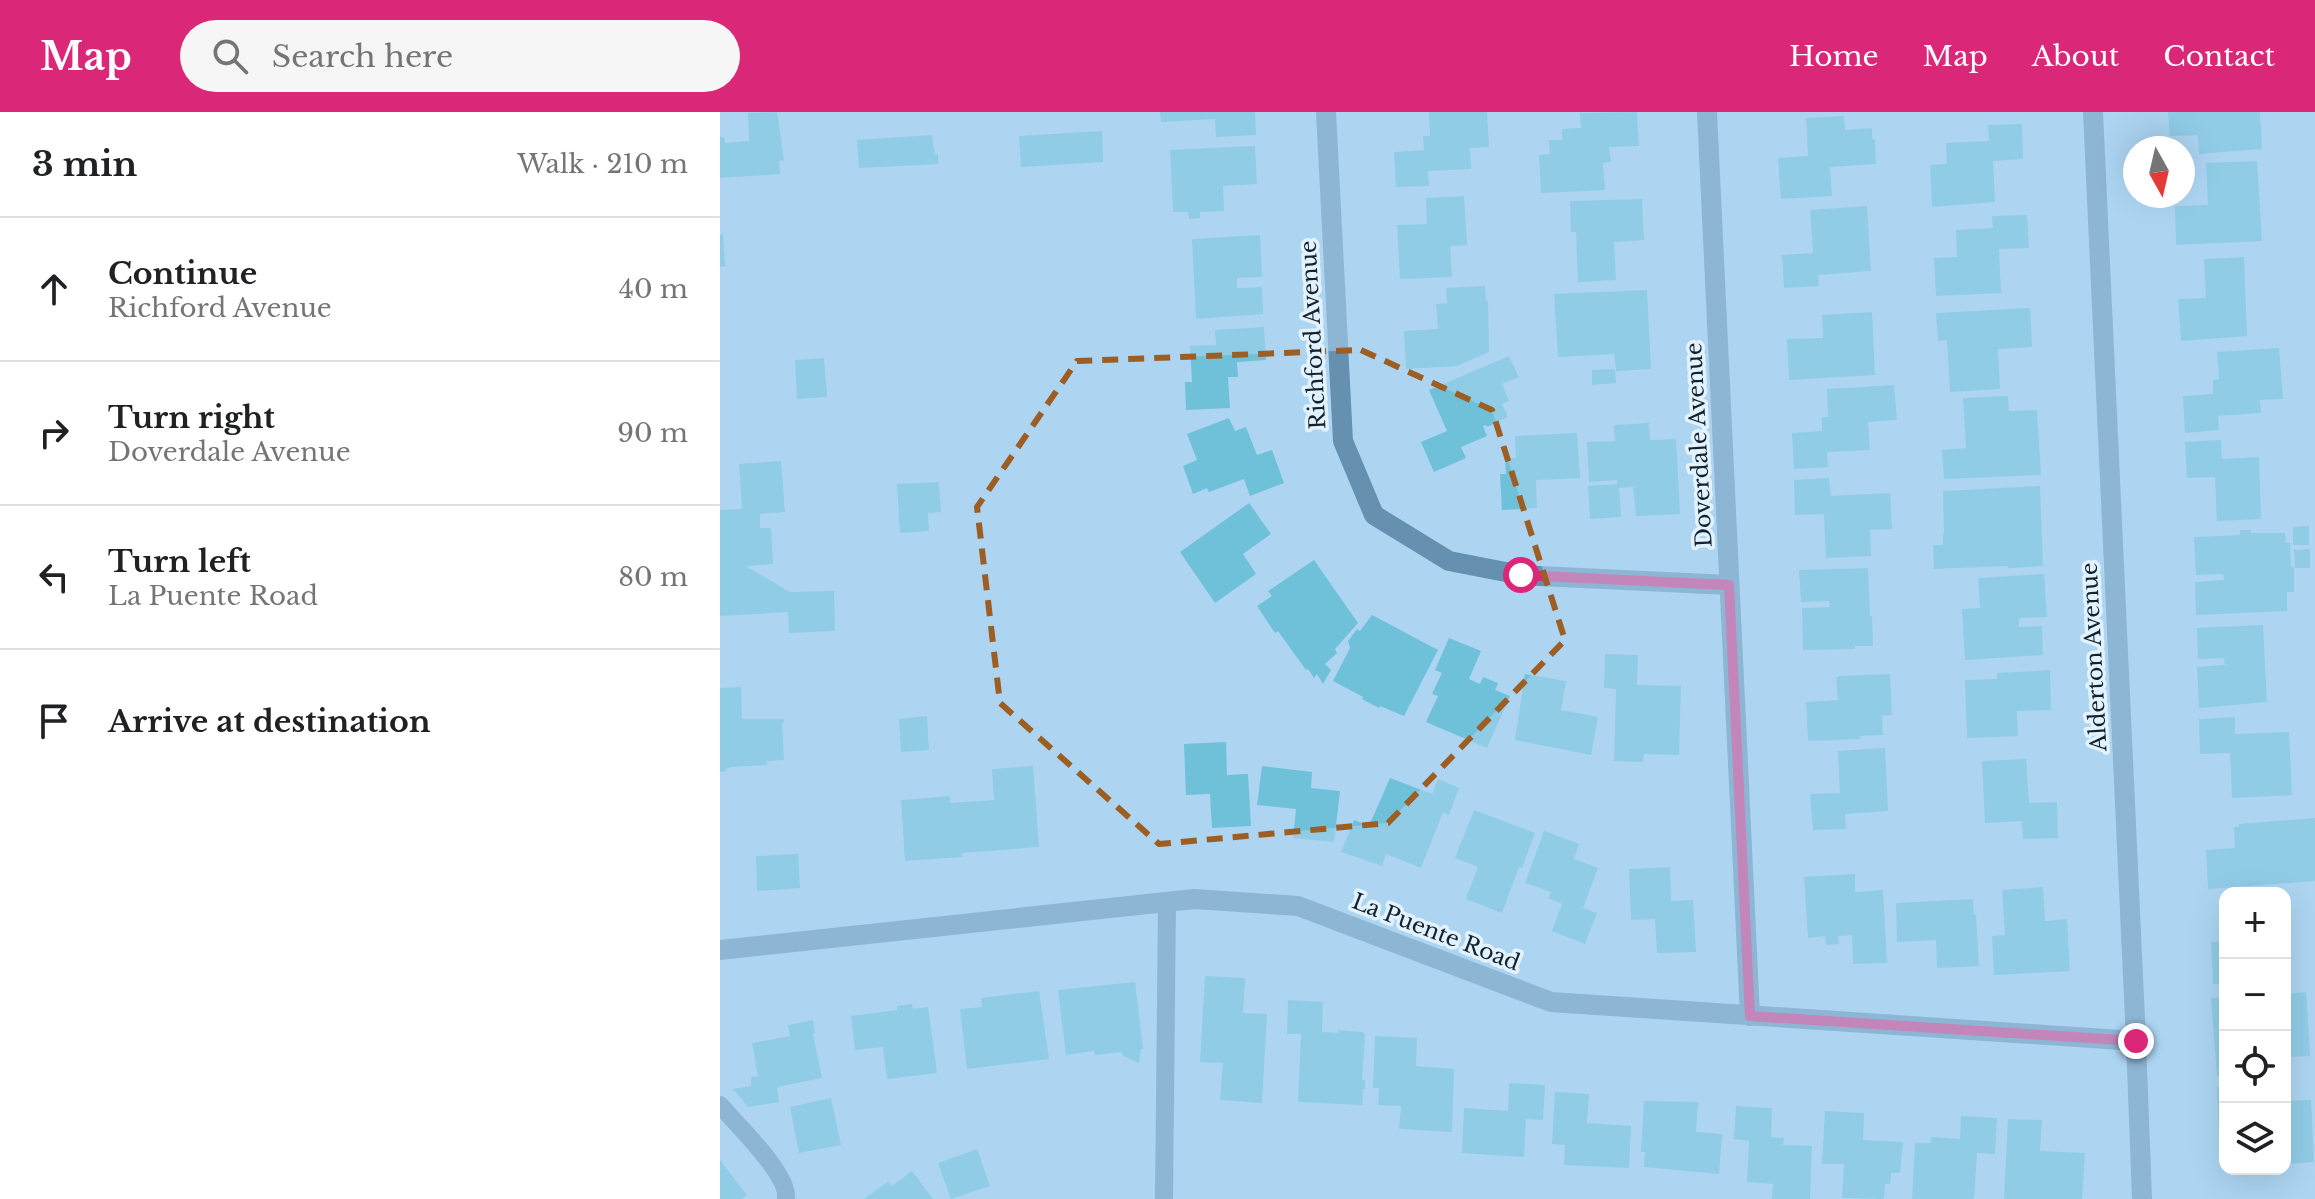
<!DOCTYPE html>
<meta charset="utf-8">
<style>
:root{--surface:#fff;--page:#f6f6f6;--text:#202124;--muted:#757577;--line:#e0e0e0;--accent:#db2777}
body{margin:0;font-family:"Libre Baskerville",serif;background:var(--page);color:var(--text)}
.controls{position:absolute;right:24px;bottom:24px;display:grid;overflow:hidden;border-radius:16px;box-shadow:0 8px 32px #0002}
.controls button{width:72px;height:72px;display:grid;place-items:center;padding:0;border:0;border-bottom:2px solid var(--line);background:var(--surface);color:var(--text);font:40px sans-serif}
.compass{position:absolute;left:1403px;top:24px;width:72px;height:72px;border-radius:50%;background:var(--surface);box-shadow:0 8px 32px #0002;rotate:172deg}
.stop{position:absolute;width:24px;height:24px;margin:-18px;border:6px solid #db2777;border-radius:50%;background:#fff}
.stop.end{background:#db2777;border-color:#fff;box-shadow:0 2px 8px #0008}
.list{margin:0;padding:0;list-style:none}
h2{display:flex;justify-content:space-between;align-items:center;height:104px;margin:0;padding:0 32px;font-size:34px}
h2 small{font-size:26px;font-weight:400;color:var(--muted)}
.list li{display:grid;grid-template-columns:52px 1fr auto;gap:24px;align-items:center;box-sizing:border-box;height:144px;padding:0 32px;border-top:2px solid var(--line)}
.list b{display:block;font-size:30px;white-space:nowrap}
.list p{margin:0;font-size:26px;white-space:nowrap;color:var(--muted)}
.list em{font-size:26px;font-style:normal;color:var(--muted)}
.icon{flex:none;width:44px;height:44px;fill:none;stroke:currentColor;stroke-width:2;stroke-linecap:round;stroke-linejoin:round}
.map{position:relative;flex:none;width:1595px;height:1087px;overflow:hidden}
header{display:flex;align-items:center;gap:48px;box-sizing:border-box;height:112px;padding:0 40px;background:var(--accent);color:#fff}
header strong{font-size:38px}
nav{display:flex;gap:44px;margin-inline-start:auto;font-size:28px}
.search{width:560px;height:72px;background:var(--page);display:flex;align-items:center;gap:20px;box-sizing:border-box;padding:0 28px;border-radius:44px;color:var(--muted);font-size:30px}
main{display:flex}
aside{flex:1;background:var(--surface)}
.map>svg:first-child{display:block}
</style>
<header>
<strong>Map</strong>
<div class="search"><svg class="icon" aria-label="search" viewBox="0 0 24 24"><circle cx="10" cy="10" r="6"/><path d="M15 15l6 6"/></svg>Search here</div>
<nav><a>Home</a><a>Map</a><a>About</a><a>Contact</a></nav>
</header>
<main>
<aside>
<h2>3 min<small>Walk · 210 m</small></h2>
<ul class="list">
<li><svg class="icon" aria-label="ahead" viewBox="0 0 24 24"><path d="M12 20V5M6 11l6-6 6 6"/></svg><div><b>Continue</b><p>Richford Avenue</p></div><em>40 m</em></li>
<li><svg class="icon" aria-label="right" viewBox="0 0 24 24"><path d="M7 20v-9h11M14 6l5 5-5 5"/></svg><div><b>Turn right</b><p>Doverdale Avenue</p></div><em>90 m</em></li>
<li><svg class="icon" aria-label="left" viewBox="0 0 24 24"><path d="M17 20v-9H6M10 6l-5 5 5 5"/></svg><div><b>Turn left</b><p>La Puente Road</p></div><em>80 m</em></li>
<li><svg class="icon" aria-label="arrive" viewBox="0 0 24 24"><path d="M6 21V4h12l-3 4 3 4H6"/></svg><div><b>Arrive at destination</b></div></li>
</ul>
</aside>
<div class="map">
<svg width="1595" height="1087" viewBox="0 0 1595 1087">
<rect width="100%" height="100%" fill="#add5f2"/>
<g fill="#6fc0d9">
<path d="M57,0l7,48 -5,1 1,13 -60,4v-41h4l1,6 24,-2 -1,-28z"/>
<path d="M440,0h95l1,23 -40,2 -1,-18 -54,3z"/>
<path d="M709,0h58l2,35 -19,1 1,21 -43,2 1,15 -33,1 -2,-35 30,-2 -1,-14h7z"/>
<path d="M917,0l2,34 -30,1 2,15 -8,1 2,27 -64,3 -2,-38 11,-1 -1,-14h13v-11l19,-1 -1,-15z"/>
<path d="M1448,0h92l2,37 -63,5 -1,-19 -28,1z"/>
<path d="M1124,4l1,14 27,-2v11h3l1,25 -46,3 2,29 -51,3 -3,-41 30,-2 -2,-38z"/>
<path d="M1302,12l1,35 -30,2 2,41 -63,5 -2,-42 17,-1 -1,-21 43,-2 -1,-16z"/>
<path d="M382,19l1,31 -82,5 -2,-31z"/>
<path d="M212,23l3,20 3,-1v10l-79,4 -2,-28z"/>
<path d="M535,34l2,38 -34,2 1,25 -24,1v6l-11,1 -1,-7h-15l-3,-62z"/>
<path d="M1537,49l5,80 -86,4 -1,-39 33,-1 -2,-42z"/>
<path d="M744,84l3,49 -17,1 2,31 -52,2 -3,-54 30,-1 -1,-26z"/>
<path d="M922,87l2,41 -30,2 2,38 -38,2 -2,-50h-5l-1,-31z"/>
<path d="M1147,94l4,65 -53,4 1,11 -35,2 -2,-33 31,-2 -3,-43z"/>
<path d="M1307,103l2,33 -30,1 2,44 -65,3 -2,-38 23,-1 -1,-27 37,-2 -1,-12z"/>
<path d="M3,122l2,32 -5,1v-32z"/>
<path d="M540,123l2,42 -25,1v10l25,-1 1,27 -67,5 -4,-80z"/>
<path d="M1524,145l3,79 -66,5 -3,-42 28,-1 -2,-39z"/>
<path d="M765,174l1,15h2l1,51 -32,14 -51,3 -2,-38 34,-2 -2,-25 11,-1 -1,-15z"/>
<path d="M927,178l4,79 -35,2 -2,-17 -56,3 -4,-63z"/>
<path d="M1310,196l2,39 -34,2 2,40 -50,3 -3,-52 -9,1 -2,-28z"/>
<path d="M1152,200l3,63 -86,5 -2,-41 36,-1 -1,-23z"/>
<path d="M544,215l2,33 -29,2 1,15h-10l2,31 -44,2 -1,-28h7l-2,-36 26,-1 -1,-15z"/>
<path d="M1559,236l4,51 -23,1 1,13 -43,3 1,14 -34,3 -2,-37 30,-2v-14l6,-1 -2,-27z"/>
<path d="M789,244l10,21 -17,7 7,17 -7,3 6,13 -21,10 -1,-2 -3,1 4,10 -26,11 5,11 -32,14 -13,-30 26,-11 -18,-41z"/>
<path d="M104,246l3,39 -30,2 -2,-39z"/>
<path d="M895,257l1,14 -24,2v-15z"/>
<path d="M1174,273l3,35 -29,2 2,28 -43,2 1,15 -34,2 -2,-36 30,-2v-14h6l-1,-28z"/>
<path d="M1288,284l1,15 28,-1 4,65 -97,4 -2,-29 24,-2 -3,-50z"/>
<path d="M509,306l6,13 11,-4 11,28 15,-5 12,33 -34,13 -6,-17 -35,13 -2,-4 -14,6 -10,-28 14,-6 -10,-26z"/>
<path d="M929,311l1,17 26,-1 4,75 -44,2 -3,-29 -14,1 2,29 -31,2 -2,-33 29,-2v-4l-28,2 -2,-40 28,-1 -1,-16z"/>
<path d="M857,321l3,45 -44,2 1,28 -35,2 -2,-36h6l-1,-15 11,-1 -1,-22z"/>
<path d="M1501,328l1,19 37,-2 2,62 -44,2 -2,-44 -28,1 -2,-36z"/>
<path d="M61,349l4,51 -25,2v14h11l2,36 -27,2 44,26 44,-1 1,40 -46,2 -1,-21 -68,4v-106l22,-1 -3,-45z"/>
<path d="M1109,366l2,18 59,-3 2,36 -22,1 1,26 -45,2 -2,-44 -29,1 -1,-35z"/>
<path d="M219,370l2,30 -13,1 1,18 -29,2 -3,-49z"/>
<path d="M1320,374l3,80 -31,2h-4v-2l-74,3 -1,-24h10v-12l1,1 -1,-43z"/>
<path d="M529,391l22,31 -28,20 13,20 -41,29 -35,-51z"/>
<path d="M1589,414v19h-16v-18z"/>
<path d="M1520,418h11v3h34l1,10h4l1,24h3v25h-7v19l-91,4 -1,-33 29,-2 -1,-6 -27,1 -2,-38 46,-2z"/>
<path d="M1590,437v19h-15l-1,-18z"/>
<path d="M594,448l44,63 -23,26 2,4 -12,11 6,6 -8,14 -6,-10 -3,4 -6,-9 -2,1 -28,-39 -3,2 -18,-27 15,-10 -4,-5z"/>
<path d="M1148,456l2,48h2l1,30h-18v3l-52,1 -1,-42 28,-1 -1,-6 -28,1 -2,-32z"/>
<path d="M1324,462l3,43 -28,1v9l23,-1 1,29 -78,5 -3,-51 18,-1 -2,-30z"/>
<path d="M652,503l66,35 -34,66 -24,-10 -1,2 -17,-9 1,-2 -30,-16 17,-33 -2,-7 9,-12 3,2z"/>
<path d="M1543,513l4,77 -68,6 -2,-41 28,-2 -1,-7 -26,1 -1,-31z"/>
<path d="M729,526l32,13 -12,28 11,5 3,-7 15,6 -3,7 15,6 -23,52 -61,-26 12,-26 -6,-2 10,-21 -7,-3z"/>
<path d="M885,542l33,1 -1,30 44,1 -2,69 -35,-1 -1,8 -29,-1 2,-72 -12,-1z"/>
<path d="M1330,558l1,40 -34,1 1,25 -51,2 -2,-58 32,-1v-6z"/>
<path d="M805,562l41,7 -5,29 37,7 -7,38 -76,-15z"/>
<path d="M1170,562l2,41 -10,1 1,19 -23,1v3l-52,2 -2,-39 32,-2 -2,-22 4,-2z"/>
<path d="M21,575l1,32h42v4l-2,-1 2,38 -17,1v4l-36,2 -5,2v2l-6,1v-84z"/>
<path d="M207,604l2,34 -28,2 -2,-33z"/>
<path d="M1515,605v17l54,-2 3,63 -60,3 -2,-45 -30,1 -1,-35z"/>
<path d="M506,630l1,33 21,-1 3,52 -39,2 -2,-34 -24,1 -2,-51z"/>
<path d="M1165,636l3,63 -43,3 1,15 -33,1 -3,-36 30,-1 -2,-42z"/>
<path d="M1306,647l3,44 28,-1 1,36 -35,1 -1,-18 -37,2 -3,-62z"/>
<path d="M313,654l6,81 -77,6v4l-57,4 -4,-61 49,-4v7l44,-3 -2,-31z"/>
<path d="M542,654l50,6 -1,16 29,3 -6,51 -41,-4 3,-29 -39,-4z"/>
<path d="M670,666l42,16 6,-15 21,9 -10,27 -6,-3 -22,56 -35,-14 -4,12 -41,-14 13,-32 15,6z"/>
<path d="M754,698l61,23 -13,35 -3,-1 -17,46 -36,-14 12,-32 -23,-9z"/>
<path d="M1595,706v63l-107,8 -2,-39 29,-2 -1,-21h5v-3z"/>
<path d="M824,719l35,13 -5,15 24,9 -15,40 14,5 -12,31 -33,-13 10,-27 -14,-6 3,-6 -26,-9z"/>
<path d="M78,742l2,34 -43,3 -1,-35z"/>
<path d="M950,755l1,34 22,-1 3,52 -39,1 -2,-34 -24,1 -2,-51z"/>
<path d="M1135,762v18l28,-2 4,73 -34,1 -1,-29 -14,1 1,8 -13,1 -1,-9 -17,2 -4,-61z"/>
<path d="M1323,775l2,34 22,-2 3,52 -76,4 -2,-39 13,-1 -3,-45z"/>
<path d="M1253,787l1,16h2l3,51 -42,2 -1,-28 -39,2 -1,-39z"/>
<path d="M1505,829v43h-12l-2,-42z"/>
<path d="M485,864l40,2 -2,35 24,1 -5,89 -42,-3 3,-37 -23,-1z"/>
<path d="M415,870l8,67h-2l-2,14 -16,-7 -2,-4 -26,3 -1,-4 -28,4 -8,-65z"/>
<path d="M319,879l10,68 -82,10 -7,-60 22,-2 -1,-9z"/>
<path d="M1586,880l4,64 -25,1v-63z"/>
<path d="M1505,885v79h-8l-6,-78z"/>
<path d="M568,888l35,2 -1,30 16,1v-3l24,2 3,2 -3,46h3v9h-2l-1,16 -64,-3 3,-68h-14z"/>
<path d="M192,892l1,5 15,-2 9,66 -50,6 -4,-32 -28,3 -4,-34 46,-6v-4z"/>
<path d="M93,908l2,13 -2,1 9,44 -45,9 2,15 -31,5 -15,-18 18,-3v-9l7,-1 -6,-33 38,-7 -2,-11z"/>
<path d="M655,924l42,2 -1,28 38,3 -2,63 -53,-3 2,-23 -23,-1 1,-17h-6z"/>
<path d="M789,971l36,2 -2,35 -17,-1 -2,38 -62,-4 2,-45 44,3z"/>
<path d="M1497,975h8v78h-5z"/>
<path d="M835,980l34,2 -2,29 44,3 -2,42 -65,-3 1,-20 -13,-1z"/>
<path d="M111,986l10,47 -42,8 -9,-46z"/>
<path d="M1591,988l3,62 -29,2v-63z"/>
<path d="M924,989l54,1 -2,30 26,2 -3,40 -75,-7 1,-15h-4z"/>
<path d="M1016,994l36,2 -1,29 13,1 -1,7 29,1 -2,53h-38l1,-15 -26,-2 2,-41 -15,-2z"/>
<path d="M1105,999l39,2 -1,27 40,2 -3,31h-9l-1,11h-5l-1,15 -42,-1 2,-34h-22z"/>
<path d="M1241,1004l36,2 -2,36 -18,-1 -3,46h-62l3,-56h16v-6l29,2z"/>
<path d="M1288,1007l34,1 -2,31 45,2 -3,46h-78z"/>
<path d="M257,1037l13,37 -39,13 -13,-36z"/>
<path d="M0,1048l27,35 -5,4h-22z"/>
<path d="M192,1059l21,28h-69l24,-17 4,4z"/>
</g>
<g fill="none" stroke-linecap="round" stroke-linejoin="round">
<g stroke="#6590af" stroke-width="18">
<path d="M0,993c16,19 70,70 66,94"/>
<path d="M444,1085l3,-295"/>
</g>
<g stroke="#6590af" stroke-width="20">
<path d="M606,0l17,329 31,74 75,46 72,14 208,10"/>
<path d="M987,0l43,904"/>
<path d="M1373,0l43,929 6,158"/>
<path d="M0,838l474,-51 104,7 253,96 585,39"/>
</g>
</g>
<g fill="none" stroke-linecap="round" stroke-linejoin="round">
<path stroke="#db2777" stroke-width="10" d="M801,463l208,10 21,431 386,25"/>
</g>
<path d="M0 0H1595V1087H0ZM641,238l131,60 73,230 -177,183 -229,21 -159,-141 -23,-196 100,-146z" fill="#add5f2" fill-opacity=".55" fill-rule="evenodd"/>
<path fill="none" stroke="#9c5e23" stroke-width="6" stroke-dasharray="16 10" stroke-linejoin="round" d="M641,238l131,60 73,230 -177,183 -229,21 -159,-141 -23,-196 100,-146z"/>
<g text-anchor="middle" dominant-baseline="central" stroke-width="7" stroke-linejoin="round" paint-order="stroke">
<g font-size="22" fill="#13222d" stroke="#e2f2fe">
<text transform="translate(593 223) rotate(-93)">Richford Avenue</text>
<text transform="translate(979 333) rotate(-93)">Doverdale Avenue</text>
<text transform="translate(1374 545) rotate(-93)">Alderton Avenue</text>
<text transform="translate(716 820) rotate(21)">La Puente Road</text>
</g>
</g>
</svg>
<div class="controls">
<button>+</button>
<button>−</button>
<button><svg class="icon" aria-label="locate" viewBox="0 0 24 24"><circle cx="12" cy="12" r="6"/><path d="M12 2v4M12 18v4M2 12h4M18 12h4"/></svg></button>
<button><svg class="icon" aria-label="layers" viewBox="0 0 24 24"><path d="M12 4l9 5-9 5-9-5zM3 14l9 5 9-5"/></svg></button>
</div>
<svg class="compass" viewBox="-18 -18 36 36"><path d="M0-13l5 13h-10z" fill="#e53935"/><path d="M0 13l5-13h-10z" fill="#757577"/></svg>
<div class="stop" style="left:801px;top:463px"></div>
<div class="stop end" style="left:1416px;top:929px"></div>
</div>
</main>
